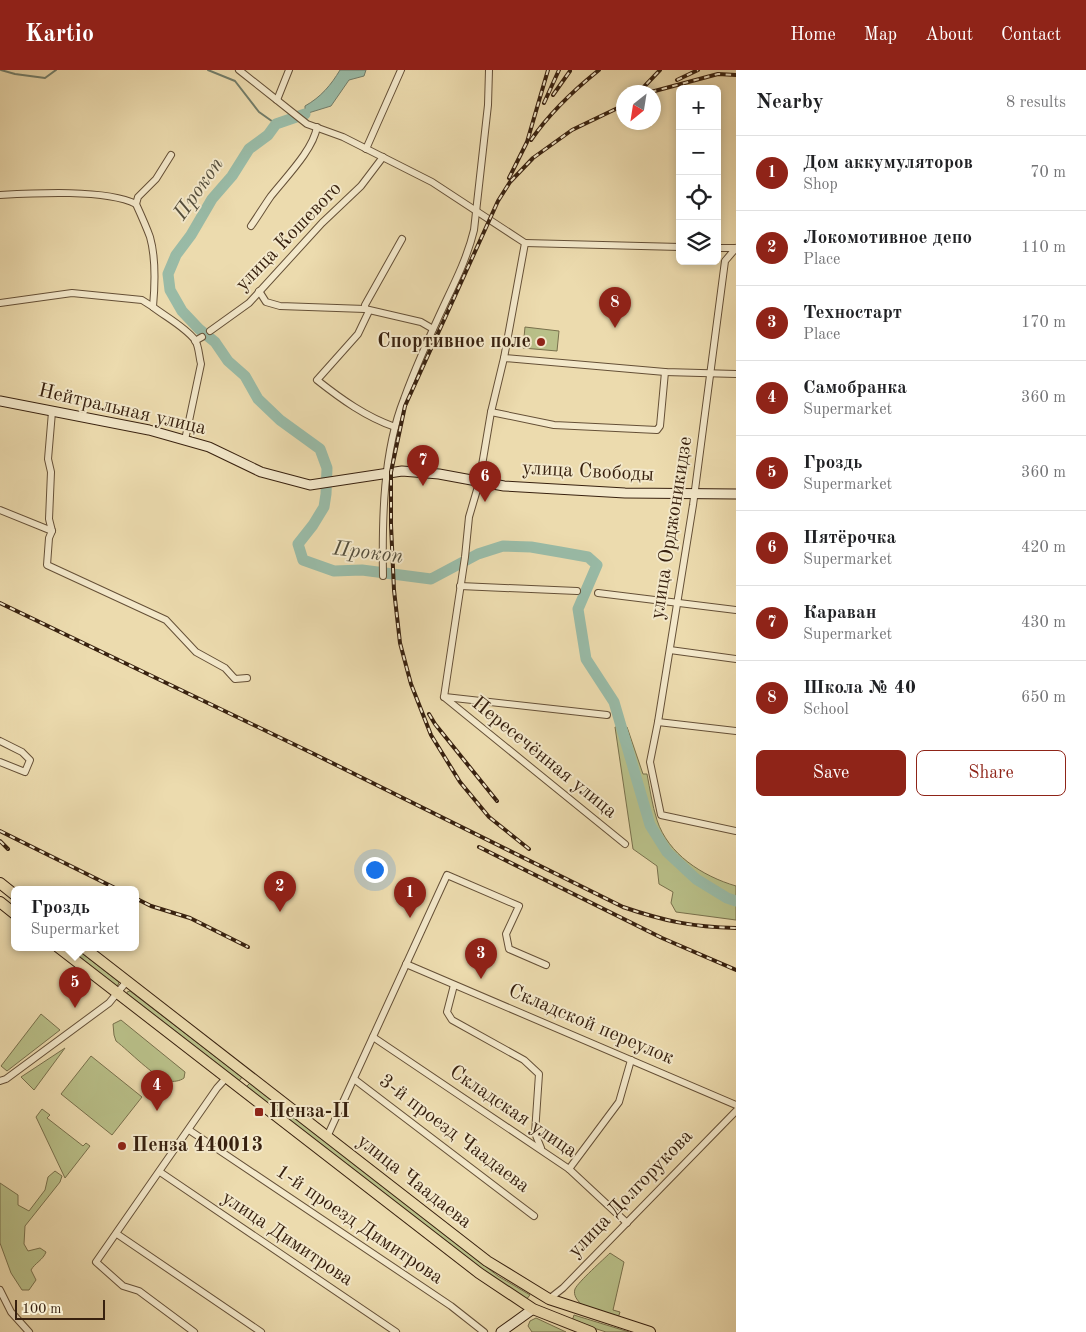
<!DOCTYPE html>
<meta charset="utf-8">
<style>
:root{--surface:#fff;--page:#f2f2f2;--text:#202124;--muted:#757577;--line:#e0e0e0;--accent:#8f2418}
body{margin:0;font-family:"Old Standard TT",serif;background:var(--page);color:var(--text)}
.controls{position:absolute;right:15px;top:15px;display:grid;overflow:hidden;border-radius:8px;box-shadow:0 2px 8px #0003}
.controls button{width:45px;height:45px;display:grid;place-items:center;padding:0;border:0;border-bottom:1px solid var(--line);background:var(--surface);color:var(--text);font:25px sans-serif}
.compass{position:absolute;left:616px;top:15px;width:45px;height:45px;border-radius:50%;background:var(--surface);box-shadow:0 2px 8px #0003;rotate:210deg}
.scale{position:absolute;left:15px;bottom:12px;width:90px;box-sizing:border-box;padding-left:5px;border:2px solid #38210f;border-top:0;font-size:14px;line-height:18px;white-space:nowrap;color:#38210f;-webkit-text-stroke:4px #f3e8ca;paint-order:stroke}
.you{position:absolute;left:374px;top:799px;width:18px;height:18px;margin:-12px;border:4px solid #fff;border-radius:50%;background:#1a73e8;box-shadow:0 0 0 8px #1a73e833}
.badge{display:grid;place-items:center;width:32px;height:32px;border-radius:50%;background:var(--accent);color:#fff;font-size:16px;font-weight:700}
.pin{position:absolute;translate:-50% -41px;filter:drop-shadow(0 1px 2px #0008)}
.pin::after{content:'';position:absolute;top:26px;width:18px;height:15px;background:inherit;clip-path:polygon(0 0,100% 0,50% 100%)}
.popup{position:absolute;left:11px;top:816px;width:128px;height:65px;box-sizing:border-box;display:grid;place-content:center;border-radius:8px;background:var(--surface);filter:drop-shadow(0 1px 4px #0005);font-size:16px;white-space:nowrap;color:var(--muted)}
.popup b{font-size:19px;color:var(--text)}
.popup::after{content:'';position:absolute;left:50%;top:100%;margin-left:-10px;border:10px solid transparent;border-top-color:var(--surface)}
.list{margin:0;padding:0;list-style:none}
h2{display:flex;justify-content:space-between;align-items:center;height:65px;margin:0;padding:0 20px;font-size:21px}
h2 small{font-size:16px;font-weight:400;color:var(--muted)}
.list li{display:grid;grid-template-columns:32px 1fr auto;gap:15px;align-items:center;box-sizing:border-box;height:75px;padding:0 20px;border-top:1px solid var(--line)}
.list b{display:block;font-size:19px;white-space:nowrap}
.list p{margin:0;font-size:16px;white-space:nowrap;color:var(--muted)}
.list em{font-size:16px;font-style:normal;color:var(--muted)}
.actions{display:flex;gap:10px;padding:15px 20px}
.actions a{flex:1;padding:11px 0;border:1px solid var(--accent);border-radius:8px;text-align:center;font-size:18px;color:var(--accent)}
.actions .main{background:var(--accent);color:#fff}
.icon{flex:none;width:28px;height:28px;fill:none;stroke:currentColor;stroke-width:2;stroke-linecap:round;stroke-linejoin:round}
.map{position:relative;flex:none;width:736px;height:1262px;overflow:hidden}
header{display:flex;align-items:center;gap:30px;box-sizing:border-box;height:70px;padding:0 25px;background:var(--accent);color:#fff}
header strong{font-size:24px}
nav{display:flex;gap:28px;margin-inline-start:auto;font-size:18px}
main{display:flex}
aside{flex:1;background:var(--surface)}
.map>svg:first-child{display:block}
</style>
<header>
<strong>Kartio</strong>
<nav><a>Home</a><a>Map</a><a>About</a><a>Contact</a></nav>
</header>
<main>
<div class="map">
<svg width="736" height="1262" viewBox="0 0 736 1262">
<rect width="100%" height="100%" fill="#ecdbae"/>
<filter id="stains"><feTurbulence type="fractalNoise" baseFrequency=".004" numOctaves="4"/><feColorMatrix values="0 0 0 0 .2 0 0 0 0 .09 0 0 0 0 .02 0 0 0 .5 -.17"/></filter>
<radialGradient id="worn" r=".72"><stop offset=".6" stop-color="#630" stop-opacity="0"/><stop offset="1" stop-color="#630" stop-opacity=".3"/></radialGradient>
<g fill="#b9c089" stroke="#78704c">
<path d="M525,257l34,4 -2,20 -34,-3z"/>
<path d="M615,657h12l16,47h4c3,15 5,31 10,46 11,34 45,56 79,66v34l-60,-8 -5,-9 2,-11 -14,-8 -2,-18 -24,-17z"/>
<path d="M65,877h9l45,35 -1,3 -2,1z"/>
<path d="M130,921l112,86 -3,4 -112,-86v-3z"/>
<path d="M41,944l19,16 -53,41 -6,-5z"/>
<path d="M121,950l64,52 -1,6c-4,3 -10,4 -16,3 -14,-4 -39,-30 -52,-40l-2,-6 -1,-11z"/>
<path d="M65,978l-31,42 -13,-13z"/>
<path d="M91,986l51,41 -30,38 -51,-41z"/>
<path d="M250,1013l248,193 32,19 -4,5 -34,-22 -246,-191z"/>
<path d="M42,1039l8,6 -3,3 36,28 3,-3 4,3 -25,32 -29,-61z"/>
<path d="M55,1101l7,5 -2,6 -35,44 -1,18 4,7 12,-3 6,4c-3,8 -11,11 -15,18l5,10 -7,10h-7l-11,-17 -11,-30v-60l18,12v10l11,6 16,-21 3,-13z"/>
<path d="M610,1183l14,9 -11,48 7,2 -2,6 -37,-14c-4,-4 -8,-9 -6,-15 3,-7 29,-30 35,-36z"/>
<path d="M574,1245l55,17h-23l-34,-11z"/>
<path d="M536,1248l30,14h-34l-4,-6 2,-5z"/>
</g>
<path fill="#99bba7" stroke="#727d6a" d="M340,0h26l-2,6 -15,4 -18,26 -26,8v-8c16,-9 26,-21 35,-36z"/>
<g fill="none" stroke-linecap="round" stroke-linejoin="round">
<g stroke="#727d6a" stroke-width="2">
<path d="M1,0l14,4 30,4 11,-8"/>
<path d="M208,0l27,11 24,31 17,12"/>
</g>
<path stroke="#99bba7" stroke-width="11" d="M305,44l-29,10 -8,11 -19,14 -17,27 -20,23 -21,36 -15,20 -8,19 2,16 12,21 17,18 16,13 13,19 17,15 13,23 22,21 40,29 7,19 -1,26 -2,13 -11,18 -15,19 5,16 31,11 28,-1 69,9 47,-25 25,-8 28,1 29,5 28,5 9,8 -19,44 8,50 28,43 36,123 17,27 29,27 31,19 9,3"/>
<g stroke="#655037" stroke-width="8">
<g id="street">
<path d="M239,0l68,54 36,13 89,45 93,61 -21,115 -13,54 -12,71 -10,34 -4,40 -21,140"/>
<path d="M277,30l12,-30"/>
<path d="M366,79l35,-79"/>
<path d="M171,85l-15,24 -18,18 -2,7c5,11 10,22 14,33 6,21 5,48 3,70 13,10 32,20 42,33 4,6 4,17 6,24l-16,76"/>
<path d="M0,125c35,-2 106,-6 136,9"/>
<path d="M251,156c7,-10 13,-20 20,-30 15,-19 42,-46 46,-69"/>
<path d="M525,173l155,4"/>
<path d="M717,178h19"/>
<path d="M736,178l-11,13 -32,244 -35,217 -8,40 11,53 75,16"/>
<path d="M259,221l7,11 14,4 85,3 56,13 12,7"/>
<path d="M0,233l72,-10 70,7 11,7"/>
<path d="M365,239v-4l37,-66"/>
<path d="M369,241l-11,23 -41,46c24,19 49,37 78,47"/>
<path d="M210,261l39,-28 73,-80 39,-37 22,-29"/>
<path d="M195,271l7,-4"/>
<path d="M504,288l161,14 71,2"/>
<path d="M52,342l-4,47 3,13 -2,47 3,12 -3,7 -2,27 119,55 30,32 29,16 10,11 12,-1"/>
<path d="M491,342l63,13 103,5 3,-4 5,-54"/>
<path d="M0,440l52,21"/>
<path d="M383,506c-1,-56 0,-124 21,-177 12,-33 27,-66 42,-98 11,-23 22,-46 28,-71l14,-125 1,-35"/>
<path d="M460,516l117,5"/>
<path d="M598,523l138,17"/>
<path d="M670,580l66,9"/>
<path d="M444,627l181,147"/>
<path d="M445,627l162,18"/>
<path d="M658,652l78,9"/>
<path d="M0,671l22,11 8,8 -5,12 -25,-10"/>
<path d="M406,894l330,141"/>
<path d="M454,915l-7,27 5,8 72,40 15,14 -4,59 6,15"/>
<path d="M373,967l196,132 58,54"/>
<path d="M354,1009l180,137"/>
<path d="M0,1011l6,-2 103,-76 18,-22"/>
<path d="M189,1060l262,176 33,26"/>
<path d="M327,1067l120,-262 72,31 -13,28 3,15 37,16"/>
<path d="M569,1099l50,-67 12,-42"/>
<path d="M160,1102l236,160"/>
<path d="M117,1164l144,98"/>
<path d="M0,1220l11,22 18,20"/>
<path d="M549,1229l14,-11 173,-177"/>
<path d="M194,1262l-55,-41 -16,-5 -27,-24 121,-174 10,-11"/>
</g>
</g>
<g stroke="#38210f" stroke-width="11">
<g id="secondary">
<path d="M0,331l149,29 60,17 52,25 49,13 92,-14 37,3 65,12 121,7 111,1"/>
<path d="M501,1262l32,-23"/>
</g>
</g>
<g stroke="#38210f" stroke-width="12">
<g id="primary">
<path d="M0,813l15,12"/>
<path d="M0,832l15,12"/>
<path d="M58,877l421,326 54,36 58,23"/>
<path d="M83,877l404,314 62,38 101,33"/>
</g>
</g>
<use href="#street" stroke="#f3e8ca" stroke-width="6"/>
<use href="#secondary" stroke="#f3e8ca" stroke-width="9"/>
<use href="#primary" stroke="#ecdbae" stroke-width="10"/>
<g stroke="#38210f" stroke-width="4">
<g id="rail">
<path d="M677,10l21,-10"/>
<path d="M639,22l21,-22"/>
<path d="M651,22l67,-18 18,1"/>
<path d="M553,25l17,-24"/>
<path d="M544,33l15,-33"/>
<path d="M531,70c18,-26 43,-50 68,-70"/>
<path d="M509,108l18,-36 21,-72"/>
<path d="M0,533l314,151 309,153c41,14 69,20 113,21"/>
<path d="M429,644l6,10 62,77"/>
<path d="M0,761l117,58"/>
<path d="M0,771l8,8"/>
<path d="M479,777l183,91 74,32"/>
<path d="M529,779l-40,-32 -29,-35 -29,-47 -20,-51 -11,-41 -6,-53 -3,-65v-53l14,-66 93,-205 12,-19 23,-24 39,-28 52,-25"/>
<path d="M135,828l16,8 39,12 58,29"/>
</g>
</g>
<use href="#rail" stroke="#f3e8ca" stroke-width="2" stroke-dasharray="5.5" stroke-linecap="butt"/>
</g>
<g fill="#8f2418" stroke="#f3e8ca" stroke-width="2">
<circle cx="541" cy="272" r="5"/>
<rect x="254" y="1037" width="10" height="10" rx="2.5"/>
<circle cx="122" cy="1076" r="5"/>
</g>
<g text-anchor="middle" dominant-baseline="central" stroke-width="4" stroke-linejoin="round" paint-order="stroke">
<g font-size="20" fill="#38210f" stroke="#f3e8ca">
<text transform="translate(289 167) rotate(-46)">улица Кошевого</text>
<text transform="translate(122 340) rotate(13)">Нейтральная улица</text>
<text transform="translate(588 402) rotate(3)">улица Свободы</text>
<text transform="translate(672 458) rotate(-81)">улица Орджоникидзе</text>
<text transform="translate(544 688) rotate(39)">Пересечённая улица</text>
<text transform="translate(591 955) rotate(23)">Складской переулок</text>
<text transform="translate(513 1042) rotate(34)">Складская улица</text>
<text transform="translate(454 1064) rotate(37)">3-й проезд Чаадаева</text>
<text transform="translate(414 1112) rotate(38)">улица Чаадаева</text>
<text transform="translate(631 1124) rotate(-46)">улица Долгорукова</text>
<text transform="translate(359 1155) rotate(34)">1-й проезд Димитрова</text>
<text transform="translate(287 1169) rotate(34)">улица Димитрова</text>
</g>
<g font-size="20" font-weight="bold" fill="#38210f" stroke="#f3e8ca" text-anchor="start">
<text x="531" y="272" text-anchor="end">Спортивное поле</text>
<text x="269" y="1042">Пенза-II</text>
<text x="132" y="1076">Пенза 440013</text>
</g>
<g font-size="21" font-style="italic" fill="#554f3d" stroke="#f3e8ca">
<text transform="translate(199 119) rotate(-55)">Прокоп</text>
<text transform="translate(368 483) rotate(7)">Прокоп</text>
</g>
</g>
<rect width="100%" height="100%" filter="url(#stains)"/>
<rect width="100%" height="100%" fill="url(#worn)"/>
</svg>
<div class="controls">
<button>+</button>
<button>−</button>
<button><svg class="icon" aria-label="locate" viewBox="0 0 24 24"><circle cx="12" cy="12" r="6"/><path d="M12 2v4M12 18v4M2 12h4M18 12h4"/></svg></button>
<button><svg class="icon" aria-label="layers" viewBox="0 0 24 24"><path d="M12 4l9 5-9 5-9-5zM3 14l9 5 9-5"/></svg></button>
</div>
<svg class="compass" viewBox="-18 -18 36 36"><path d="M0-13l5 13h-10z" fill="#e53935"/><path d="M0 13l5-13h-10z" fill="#757577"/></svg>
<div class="scale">100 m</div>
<div class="you"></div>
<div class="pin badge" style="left:410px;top:848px">1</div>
<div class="pin badge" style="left:280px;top:842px">2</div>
<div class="pin badge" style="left:481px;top:909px">3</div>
<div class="pin badge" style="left:157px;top:1041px">4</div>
<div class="pin badge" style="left:75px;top:938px">5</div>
<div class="popup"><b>Гроздь</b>Supermarket</div>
<div class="pin badge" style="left:485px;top:432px">6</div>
<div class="pin badge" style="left:423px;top:416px">7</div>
<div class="pin badge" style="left:615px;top:258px">8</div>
</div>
<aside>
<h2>Nearby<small>8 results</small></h2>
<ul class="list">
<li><span class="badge">1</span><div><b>Дом аккумуляторов</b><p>Shop</p></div><em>70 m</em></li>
<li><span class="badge">2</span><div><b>Локомотивное депо</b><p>Place</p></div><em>110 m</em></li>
<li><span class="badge">3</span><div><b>Техностарт</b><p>Place</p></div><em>170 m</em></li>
<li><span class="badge">4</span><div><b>Самобранка</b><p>Supermarket</p></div><em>360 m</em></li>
<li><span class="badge">5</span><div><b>Гроздь</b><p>Supermarket</p></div><em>360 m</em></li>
<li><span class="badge">6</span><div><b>Пятёрочка</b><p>Supermarket</p></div><em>420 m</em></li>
<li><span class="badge">7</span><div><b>Караван</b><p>Supermarket</p></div><em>430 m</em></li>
<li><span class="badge">8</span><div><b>Школа № 40</b><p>School</p></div><em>650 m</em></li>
</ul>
<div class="actions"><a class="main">Save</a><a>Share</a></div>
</aside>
</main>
